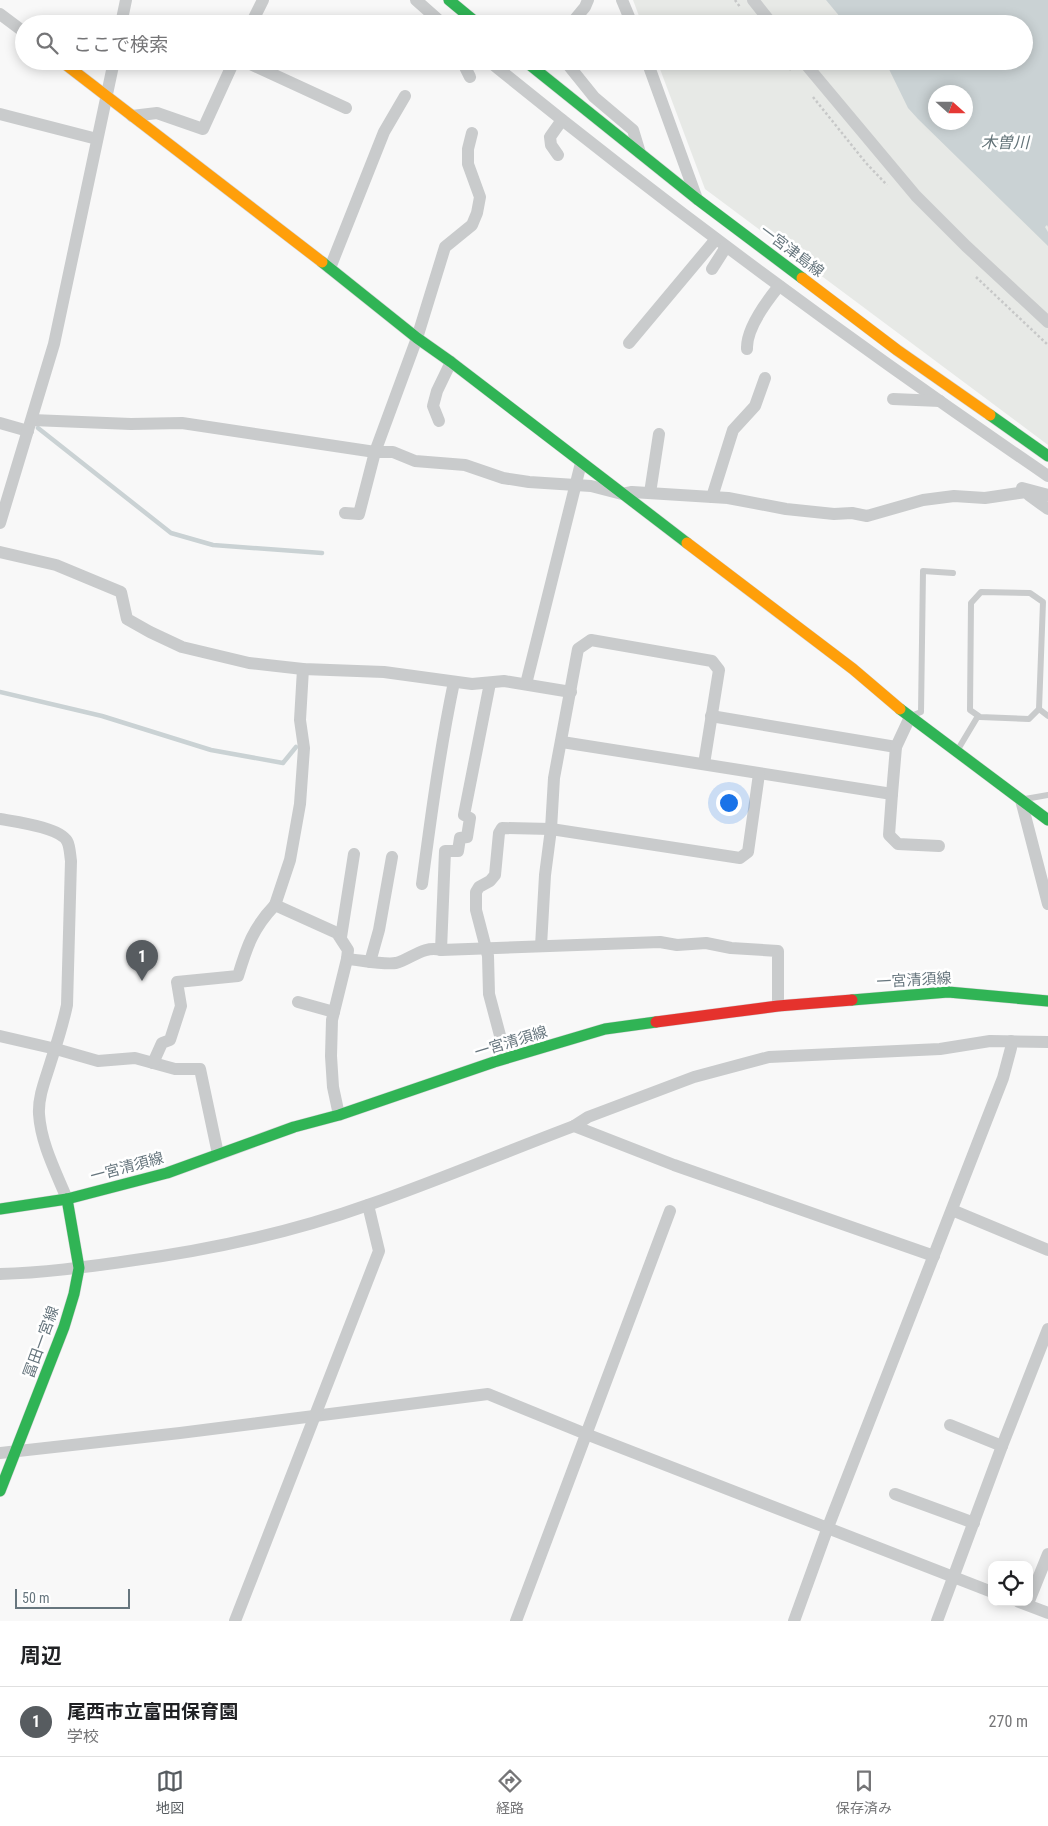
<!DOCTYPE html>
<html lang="ja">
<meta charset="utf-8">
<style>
:root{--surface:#fff;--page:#f2f2f2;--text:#202124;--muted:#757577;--line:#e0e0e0;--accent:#575c60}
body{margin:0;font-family:"Roboto Condensed","Noto Sans JP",sans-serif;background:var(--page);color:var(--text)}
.controls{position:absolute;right:15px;bottom:15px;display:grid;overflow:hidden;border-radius:10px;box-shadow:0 2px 12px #0003}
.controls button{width:45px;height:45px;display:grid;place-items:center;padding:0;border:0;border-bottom:1px solid var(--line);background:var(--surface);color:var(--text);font:25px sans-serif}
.compass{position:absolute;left:928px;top:85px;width:45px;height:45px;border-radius:50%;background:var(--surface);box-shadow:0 2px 12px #0003;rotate:111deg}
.scale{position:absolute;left:15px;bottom:12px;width:115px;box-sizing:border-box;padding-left:5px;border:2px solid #67767e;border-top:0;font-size:14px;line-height:18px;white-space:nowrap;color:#67767e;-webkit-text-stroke:4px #fff;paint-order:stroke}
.you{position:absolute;left:728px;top:802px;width:18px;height:18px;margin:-12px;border:4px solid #fff;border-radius:50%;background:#1a73e8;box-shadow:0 0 0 8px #1a73e833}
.badge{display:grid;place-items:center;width:32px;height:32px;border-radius:50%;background:var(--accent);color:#fff;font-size:16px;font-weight:700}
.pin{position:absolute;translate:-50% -41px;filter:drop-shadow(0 1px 2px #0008)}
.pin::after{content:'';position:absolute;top:26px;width:18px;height:15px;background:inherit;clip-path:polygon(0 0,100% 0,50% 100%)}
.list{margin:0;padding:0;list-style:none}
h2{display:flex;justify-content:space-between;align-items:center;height:65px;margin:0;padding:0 20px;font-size:21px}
h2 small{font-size:16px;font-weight:400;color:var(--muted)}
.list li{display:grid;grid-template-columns:32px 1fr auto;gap:15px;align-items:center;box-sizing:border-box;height:70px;padding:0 20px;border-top:1px solid var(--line)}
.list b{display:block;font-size:19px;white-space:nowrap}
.list p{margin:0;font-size:16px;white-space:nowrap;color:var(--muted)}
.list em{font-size:16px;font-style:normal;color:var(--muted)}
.icon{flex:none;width:28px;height:28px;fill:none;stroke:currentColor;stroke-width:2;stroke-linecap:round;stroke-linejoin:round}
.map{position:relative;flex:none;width:1048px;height:1621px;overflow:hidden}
.search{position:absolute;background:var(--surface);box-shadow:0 2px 12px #0003;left:15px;right:15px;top:15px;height:55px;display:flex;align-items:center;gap:12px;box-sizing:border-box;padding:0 18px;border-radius:28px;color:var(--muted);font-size:19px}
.sheet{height:135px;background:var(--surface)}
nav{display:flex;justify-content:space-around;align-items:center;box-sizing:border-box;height:70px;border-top:1px solid var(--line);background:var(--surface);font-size:14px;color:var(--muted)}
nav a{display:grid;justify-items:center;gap:2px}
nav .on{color:var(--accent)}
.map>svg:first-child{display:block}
</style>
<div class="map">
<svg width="1048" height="1621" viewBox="0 0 1048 1621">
<rect width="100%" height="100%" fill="#f8f8f8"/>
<g fill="#e7e9e6">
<path d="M633,0h211l23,24h-225z"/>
<path d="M657,61h239l40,61 112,76v247l-343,-256z"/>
</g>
<path fill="#cad2d4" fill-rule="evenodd" d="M826,0h222v227l-1,-2 -2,2 3,5v14l-130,-127 -10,-11 -23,-47h139v-37h-178zM936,92h30v30h-30z"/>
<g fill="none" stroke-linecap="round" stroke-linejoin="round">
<g stroke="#cad2d4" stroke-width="4.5">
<path d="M38,428l133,105 42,12 109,8"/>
<path d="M0,692l102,24 109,34 72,13 13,-16"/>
</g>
<g stroke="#d3d4d5" stroke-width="12">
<g id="fast">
<path d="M449,0l29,24"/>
<path d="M525,61l172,138 105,79"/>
<path d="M322,262l95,76 34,24 236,181"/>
<path d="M990,415l58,41"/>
<path d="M900,709l148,111"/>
<path d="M852,1000l96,-8 100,9"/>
<path d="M0,1209l67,-10 100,-26 127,-46 45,-12 155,-53 111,-33 51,-7"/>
<path d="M0,1491l64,-164 10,-33 5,-26 -12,-69"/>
</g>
</g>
<g stroke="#d3d4d5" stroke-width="12">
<g id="slow">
<path d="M61,61l261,201"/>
<path d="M802,278l95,72 93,65"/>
<path d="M687,543l166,126 47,40"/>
</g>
</g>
<g stroke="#d3d4d5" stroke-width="12">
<path id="jam" d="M656,1022l122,-16 74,-6"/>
</g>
<g stroke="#c7c8c8" stroke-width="2.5" stroke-dasharray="2.5 2.5" stroke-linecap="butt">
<path d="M735,0l5,7"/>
<path d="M784,61l7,9"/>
<path d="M813,97l53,66 21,22"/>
<path d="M976,277l72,68"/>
</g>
<g stroke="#c9cbcc" stroke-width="6">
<path d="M981,592l49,1 13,9 -4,107 -10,10 -49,-2 -10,-7 1,-107z"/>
<path d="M1039,709l9,7"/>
<path d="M911,716l10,-4 2,-141 30,2"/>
<path d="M957,751l21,-35"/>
<path d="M1025,799l23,-4"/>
</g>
<g stroke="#c9cbcc" stroke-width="12">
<path d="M416,0l27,24"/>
<path d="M622,0l10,24"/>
<path d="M753,0l19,24"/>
<path d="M0,14l24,18"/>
<path d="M57,24l5,-3 12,3"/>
<path d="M121,24l5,-24"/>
<path d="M251,24l12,-24"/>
<path d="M571,24l14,-17 3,-7"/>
<path d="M244,61l102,47"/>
<path d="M462,61l8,16"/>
<path d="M489,61c180,147 367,284 559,415"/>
<path d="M565,61l29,36 39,33 7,23"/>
<path d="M647,61l50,138"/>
<path d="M803,61l113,135 50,50 82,76"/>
<path d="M0,114l97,25"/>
<path d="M132,116l25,-3 46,16 31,-68"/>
<path d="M558,155l-7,-10 -1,-8 12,-17"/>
<path d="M330,268l54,-136 21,-36"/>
<path d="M712,269l14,-22"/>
<path d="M629,343l87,-104"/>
<path d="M747,349c-1,-20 19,-47 32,-63"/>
<path d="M893,399l47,2"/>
<path d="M32,420l99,4 51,-1 193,29h18l22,9 50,4 38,13 26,4 62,4 31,8 10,-2 96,6 58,11 48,5 18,-1 15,3 56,-16 31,-4 31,2 41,-6"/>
<path d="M439,421l-6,-15 4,-15 14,-29"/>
<path d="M0,423l28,8"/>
<path d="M650,493l9,-59"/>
<path d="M1048,495l-26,-7 8,8 18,13"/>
<path d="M712,497l21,-67 22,-24 10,-28"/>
<path d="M345,513l14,1 16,-62 42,-114 28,-91 27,-22 5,-12 3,-16 -12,-33v-15l4,-16"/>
<path d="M0,523l54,-179 60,-283"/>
<path d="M0,552l56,13 65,27 6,27 23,13 32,15 67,16 54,6 81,3 88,12 32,-3 67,11"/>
<path d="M303,669l-3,51 4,28 -4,56 -10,56 -15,45 62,28 11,17 -1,9 -15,61 -1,36 2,31 6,28"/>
<path d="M526,684l55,-221"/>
<path d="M711,716l185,31"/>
<path d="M562,742l330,52 4,-47 14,-30"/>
<path d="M892,794l-3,41 9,9 41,2"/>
<path d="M1021,800l27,104"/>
<path d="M0,819c16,3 59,8 67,22 3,5 3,14 4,20l-4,144c-4,19 -10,38 -16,56 -5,17 -13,35 -12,53 2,30 17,58 28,85"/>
<path d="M422,884c9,-68 18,-135 32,-202"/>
<path d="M341,937l13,-83"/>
<path d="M541,946l4,-71 6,-46 3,-51 24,-129 13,-9 121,21 7,9 -15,94"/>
<path d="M441,950l4,-99h13l2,-13 7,-1 3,-19 -6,-3 26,-132"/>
<path d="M347,959c13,1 37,6 49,4 15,-4 28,-18 45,-13l219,-8 17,3 29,-2 25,5 47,3v55"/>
<path d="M370,962l9,-32 13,-73"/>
<path d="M298,1002l36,10"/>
<path d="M0,1036l56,13 42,12 37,-3 40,11h25l18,85"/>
<path d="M506,1058l-17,-64 -1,-38 -12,-46v-18l3,-5 11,-6 5,-6 4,-42 3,-5 49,1 189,29 8,-6 11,-78"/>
<path d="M153,1063l9,-20 8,-3 11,-34 -4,-24 61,-6c9,-30 15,-48 37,-71"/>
<path d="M574,1126l100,39 260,91"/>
<path d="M952,1210l96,40"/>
<path d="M0,1274c43,-1 86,-7 128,-13 82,-11 162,-28 240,-56 69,-24 137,-53 206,-79l14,-9 106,-40 75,-20 171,-8 50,-8 58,1"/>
<path d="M950,1425l52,21"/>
<path d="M0,1453l180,-20 308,-39 98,40 406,158"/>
<path d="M895,1494l79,29"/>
<path d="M1029,1601l19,-47"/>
<path d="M1019,1602l29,11"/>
<path d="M235,1621l144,-370 -11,-46"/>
<path d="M516,1621l154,-410"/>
<path d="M794,1621l34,-94 175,-449 8,-30v-7"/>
<path d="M937,1621l65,-175 46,-117"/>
</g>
<use href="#fast" stroke="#30b455" stroke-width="11"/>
<use href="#slow" stroke="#ff9f0a" stroke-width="11"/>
<use href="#jam" stroke="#e5322d" stroke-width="11"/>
</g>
<g text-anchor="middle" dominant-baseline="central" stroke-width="5" stroke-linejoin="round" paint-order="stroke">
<g font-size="15" fill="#67767e" stroke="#fff">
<text transform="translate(792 251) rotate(37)">一宮津島線</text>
<text transform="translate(914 980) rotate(-3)">一宮清須線</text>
<text transform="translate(511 1042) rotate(-17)">一宮清須線</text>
<text transform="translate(127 1167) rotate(-15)">一宮清須線</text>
<text transform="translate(41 1342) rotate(-70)">冨田一宮線</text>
</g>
<g font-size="16" font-style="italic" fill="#637378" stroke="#fff">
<text x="1005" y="142">木曽川</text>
</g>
</g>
</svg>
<div class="controls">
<button><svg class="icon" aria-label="locate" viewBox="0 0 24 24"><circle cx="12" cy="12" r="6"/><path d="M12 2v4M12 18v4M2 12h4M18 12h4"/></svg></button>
</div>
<svg class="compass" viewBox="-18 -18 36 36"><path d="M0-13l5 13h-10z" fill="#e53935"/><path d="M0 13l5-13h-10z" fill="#757577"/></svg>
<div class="scale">50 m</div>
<div class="you"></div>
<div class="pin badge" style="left:142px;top:981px">1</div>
<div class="search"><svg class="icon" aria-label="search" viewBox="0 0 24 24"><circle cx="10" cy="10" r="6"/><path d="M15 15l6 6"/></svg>ここで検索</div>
</div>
<section class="sheet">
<h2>周辺<small></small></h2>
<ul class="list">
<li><span class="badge">1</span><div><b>尾西市立富田保育園</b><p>学校</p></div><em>270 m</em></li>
</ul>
</section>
<nav>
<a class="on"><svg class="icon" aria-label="map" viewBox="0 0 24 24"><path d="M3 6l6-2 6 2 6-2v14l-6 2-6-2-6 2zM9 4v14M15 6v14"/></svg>地図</a>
<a><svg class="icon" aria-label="directions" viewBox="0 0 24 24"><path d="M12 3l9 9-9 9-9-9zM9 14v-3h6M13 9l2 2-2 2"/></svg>経路</a>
<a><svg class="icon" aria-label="saved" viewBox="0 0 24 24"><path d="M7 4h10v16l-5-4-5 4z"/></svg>保存済み</a>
</nav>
